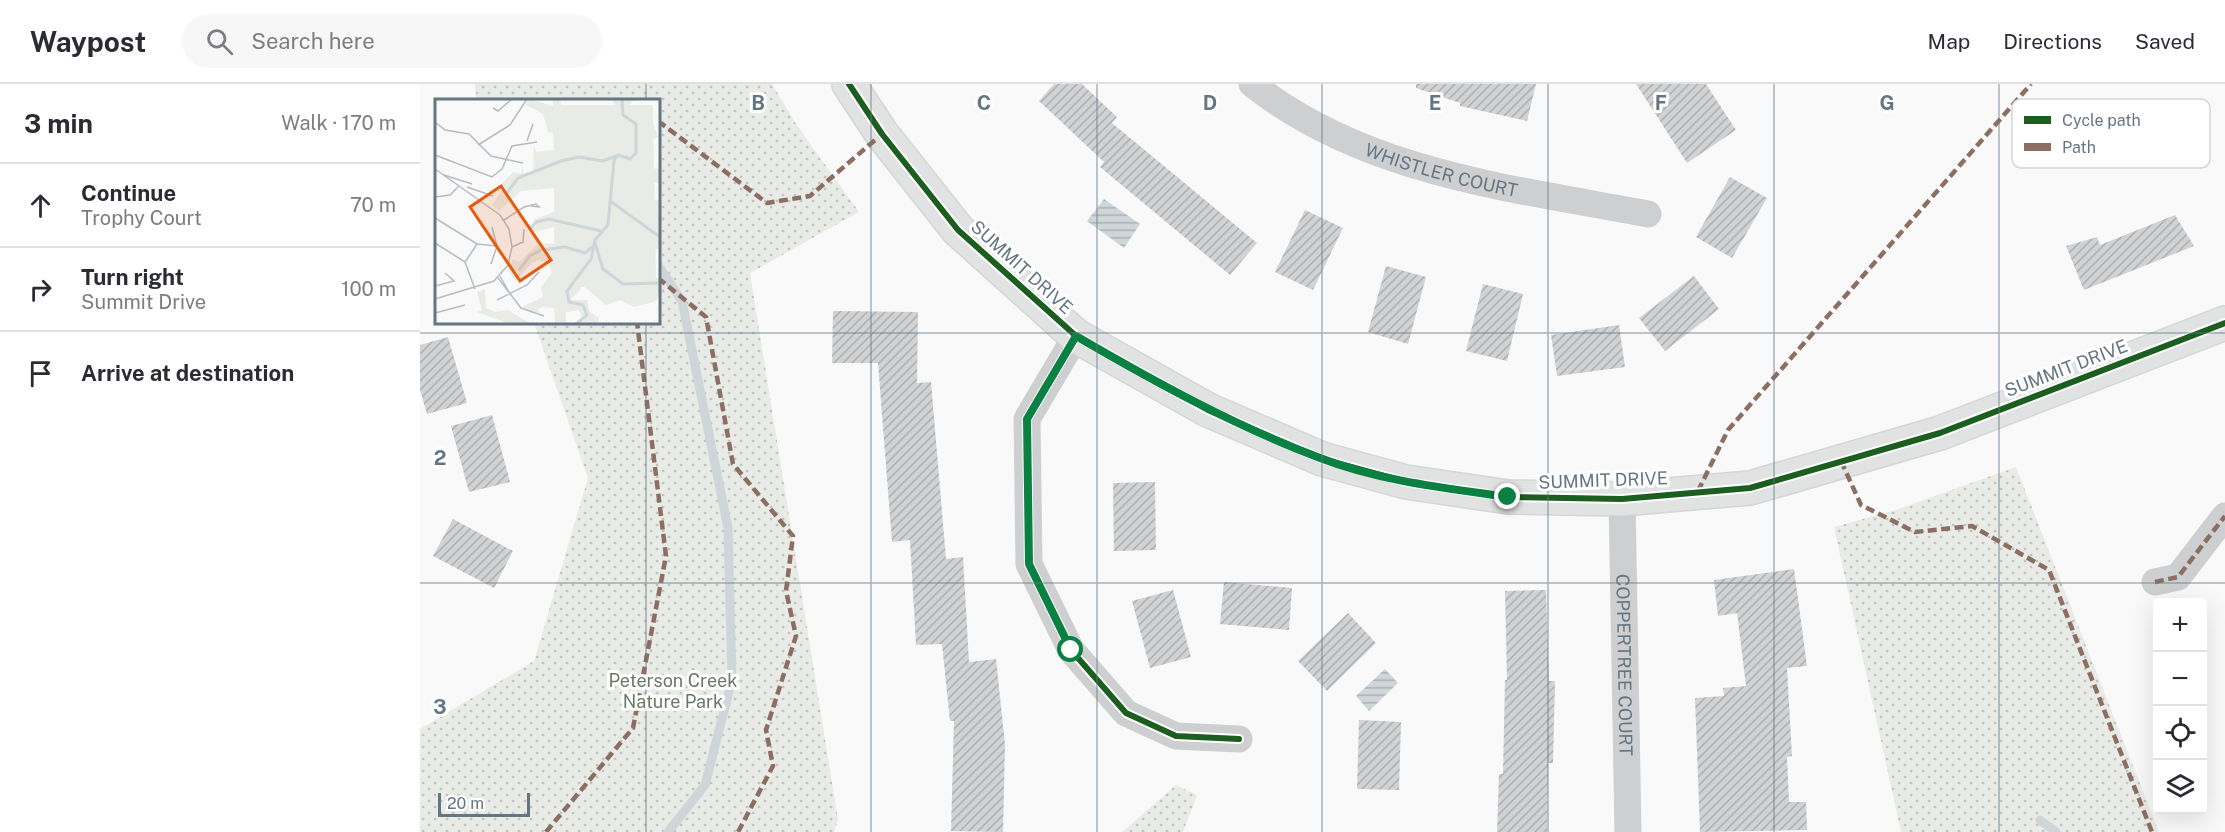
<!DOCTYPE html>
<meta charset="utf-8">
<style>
:root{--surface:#fff;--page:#f7f7f7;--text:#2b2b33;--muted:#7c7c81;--line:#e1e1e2}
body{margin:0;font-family:"Public Sans",sans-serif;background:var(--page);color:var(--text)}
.controls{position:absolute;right:18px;bottom:18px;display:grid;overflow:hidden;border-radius:6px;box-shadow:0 6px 24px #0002}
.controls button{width:54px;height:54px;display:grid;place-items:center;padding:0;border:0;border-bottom:2px solid var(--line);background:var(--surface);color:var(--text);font:30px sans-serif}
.scale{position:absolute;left:18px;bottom:15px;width:92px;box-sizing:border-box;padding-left:6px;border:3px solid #657683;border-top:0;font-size:16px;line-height:21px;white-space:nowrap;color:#657683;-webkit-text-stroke:4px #fff;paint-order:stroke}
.stop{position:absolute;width:18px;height:18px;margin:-14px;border:4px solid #0b8043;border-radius:50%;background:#fff}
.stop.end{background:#0b8043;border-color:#fff;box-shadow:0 2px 6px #0008}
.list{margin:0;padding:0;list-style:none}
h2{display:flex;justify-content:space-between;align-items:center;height:78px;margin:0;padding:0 24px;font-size:26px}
h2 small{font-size:20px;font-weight:400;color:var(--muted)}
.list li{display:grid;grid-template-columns:39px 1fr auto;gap:18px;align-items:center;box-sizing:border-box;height:84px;padding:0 24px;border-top:2px solid var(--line)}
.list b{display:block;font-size:22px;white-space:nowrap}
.list p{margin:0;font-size:20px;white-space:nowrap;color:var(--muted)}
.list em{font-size:20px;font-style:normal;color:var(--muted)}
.icon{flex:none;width:33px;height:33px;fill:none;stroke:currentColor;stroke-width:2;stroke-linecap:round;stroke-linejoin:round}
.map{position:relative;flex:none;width:1805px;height:748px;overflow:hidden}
header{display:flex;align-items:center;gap:36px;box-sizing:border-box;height:84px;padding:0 30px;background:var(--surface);border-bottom:2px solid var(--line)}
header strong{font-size:28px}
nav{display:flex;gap:33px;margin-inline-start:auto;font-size:21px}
.search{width:420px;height:54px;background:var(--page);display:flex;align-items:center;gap:15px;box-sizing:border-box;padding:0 21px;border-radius:33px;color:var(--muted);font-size:22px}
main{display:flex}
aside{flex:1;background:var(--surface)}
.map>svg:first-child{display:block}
</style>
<header>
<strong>Waypost</strong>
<div class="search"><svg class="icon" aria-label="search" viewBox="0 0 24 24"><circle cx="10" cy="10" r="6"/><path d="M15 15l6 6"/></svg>Search here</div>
<nav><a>Map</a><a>Directions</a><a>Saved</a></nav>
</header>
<main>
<aside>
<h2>3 min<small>Walk · 170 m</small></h2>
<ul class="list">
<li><svg class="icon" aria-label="ahead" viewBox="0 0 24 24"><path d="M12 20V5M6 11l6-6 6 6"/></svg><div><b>Continue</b><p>Trophy Court</p></div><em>70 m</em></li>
<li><svg class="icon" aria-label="right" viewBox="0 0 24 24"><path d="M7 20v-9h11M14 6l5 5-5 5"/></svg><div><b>Turn right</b><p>Summit Drive</p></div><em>100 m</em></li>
<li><svg class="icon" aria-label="arrive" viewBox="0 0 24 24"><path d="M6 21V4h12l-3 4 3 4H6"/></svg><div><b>Arrive at destination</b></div></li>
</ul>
</aside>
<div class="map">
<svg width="1805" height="748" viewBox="0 0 1805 748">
<defs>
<pattern id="park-dots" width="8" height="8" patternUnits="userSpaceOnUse" patternTransform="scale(1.5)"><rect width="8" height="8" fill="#e8ebe6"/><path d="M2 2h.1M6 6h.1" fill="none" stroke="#c0c3c0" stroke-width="1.8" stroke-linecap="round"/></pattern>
<pattern id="water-rules" width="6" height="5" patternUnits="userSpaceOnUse" patternTransform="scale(1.5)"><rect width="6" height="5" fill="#ced6d9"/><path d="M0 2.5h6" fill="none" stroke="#abb2b5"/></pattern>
<pattern id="building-hatch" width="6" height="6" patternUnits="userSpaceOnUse" patternTransform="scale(1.5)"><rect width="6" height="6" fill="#d0d2d3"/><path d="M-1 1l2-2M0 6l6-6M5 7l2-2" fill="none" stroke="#acafb1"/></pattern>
</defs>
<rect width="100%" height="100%" fill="#f9f9f9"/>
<g fill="url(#park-dots)">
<path d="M55,0h297l24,40 63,88 -109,61 88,547 -4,12h-414v-103l114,-68 54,-183 -54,-155 124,-1v-222h-182z"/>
<path d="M1596,383l143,365h-258l-67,-305 62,-17z"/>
<path d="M756,701l21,10 -14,37h-61z"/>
</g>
<g fill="url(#water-rules)">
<path d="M684,115l36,25 -16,24 -37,-27z"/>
<path d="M965,585l13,14 -29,28 -13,-15z"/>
</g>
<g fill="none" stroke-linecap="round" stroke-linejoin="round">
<g stroke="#ced6d9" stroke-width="9">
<path d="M238,181l24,36 46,227 4,152 -27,105 -37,47"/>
<path d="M1620,736l16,12"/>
</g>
</g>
<g fill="url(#building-hatch)">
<path d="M634,0h28l35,33 -5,6 145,120 -27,32 -130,-108 4,-5 -65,-61z"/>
<path d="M996,0h120l-9,37 -67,-15v-3l-44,-15z"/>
<path d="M1216,0h70l30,46 -49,33z"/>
<path d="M1310,93l37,21 -35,60 -36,-21z"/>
<path d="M885,126l38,18 -30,62 -38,-18z"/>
<path d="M1755,131l19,31 -110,44 -18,-44 31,-9 3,8z"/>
<path d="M966,182l40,11 -18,67 -40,-12z"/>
<path d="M1274,192l25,33 -54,42 -26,-33z"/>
<path d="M1063,200l40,10 -16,67 -41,-10z"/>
<path d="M413,227l85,1 -1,71 14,-1 15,177 17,-2 6,105 27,-3 9,85 -2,88 -52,-1 3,-110h-4l-8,-77 -26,1 -6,-105 -18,2 -14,-179h-46z"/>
<path d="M1199,241l6,42 -68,9 -6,-41z"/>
<path d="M28,253l19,66 -40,11 -7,-24v-45z"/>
<path d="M72,331l18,67 -41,10 -18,-66z"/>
<path d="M735,398l1,68 -42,1 -1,-68z"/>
<path d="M33,435l60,32 -19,37 -61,-32z"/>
<path d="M1374,485l13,97 -20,2 5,88 -5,1 2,45h17l1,28 -107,2 -5,-134 29,-2 -1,-8 23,-2 -9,-73 -19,3 -4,-36z"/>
<path d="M804,498l68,6 -3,42 -69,-6z"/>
<path d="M753,506l18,67 -41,11 -18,-67z"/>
<path d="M1126,506l3,91h6l-2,82h-5l-1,69h-50l2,-58h4l2,-94h2l-2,-89z"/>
<path d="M928,529l28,30 -49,48 -29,-30z"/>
<path d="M939,636l42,2 -2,68 -42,-1z"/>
</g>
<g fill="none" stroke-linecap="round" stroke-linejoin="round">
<g stroke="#d5d6d7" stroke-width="36">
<path id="secondary" d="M429,0l33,50 76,96 118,106 132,74 114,49 84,23 102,15 114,2 128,-11 190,-55 285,-110"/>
</g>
<g stroke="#cecfd0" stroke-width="27">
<path id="s1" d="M832,0c113,89 259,104 396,130"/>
<path d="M656,252l-49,83 2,145 42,86 55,63 50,23 63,3"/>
<path id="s2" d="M1202,415l6,333"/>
<path d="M1735,498l23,-5 47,-61"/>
</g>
<use href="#secondary" stroke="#e1e2e2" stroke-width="33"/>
<g stroke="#8d6e63" stroke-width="4.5" stroke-dasharray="9 4.5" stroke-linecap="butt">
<path d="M238,37l109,82 43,-7 72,-62"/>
<path d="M238,194l48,39 27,147 60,72 -7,55 10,45 -30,94 7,36 -35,66"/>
<path d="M1421,377l20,44 54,27 57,-6 77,44 103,262"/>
<path d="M1278,407l30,-61 303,-346"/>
<path d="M1735,498l23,-5 47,-61"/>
<path d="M126,748l87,-104 33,-172 -29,-234"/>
</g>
<g stroke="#fff" stroke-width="10">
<g id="cycleway">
<path d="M429,0l33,50 76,96 118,106 132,74 114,49 84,23 102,15 114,2 128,-11 190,-55 285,-110"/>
<path d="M656,252l-49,83 2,145 42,86 55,63 50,23 63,3"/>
</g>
</g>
<use href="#cycleway" stroke="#1b5e20" stroke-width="6"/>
</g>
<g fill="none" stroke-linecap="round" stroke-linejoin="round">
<path stroke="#0b8043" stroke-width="8" d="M651,566l-42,-86 -2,-145 49,-83c79,46 159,90 244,122 60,23 125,30 188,39"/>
</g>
<path fill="none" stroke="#657683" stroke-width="1.5" stroke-opacity="0.55" d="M226,0v16M451,0v748M677,0v748M902,0v748M1128,0v748M1354,0v748M1579,0v748M226,238v510M0,249h1805M0,499h1805"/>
<g text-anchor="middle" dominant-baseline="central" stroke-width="6" stroke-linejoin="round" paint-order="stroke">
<g font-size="18" fill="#657683" stroke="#fff">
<text stroke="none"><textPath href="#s1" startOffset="210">WHISTLER COURT</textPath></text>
<text transform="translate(602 183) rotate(42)">SUMMIT DRIVE</text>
<text transform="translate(1646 284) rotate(-21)">SUMMIT DRIVE</text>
<text transform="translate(1183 396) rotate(-2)">SUMMIT DRIVE</text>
<text stroke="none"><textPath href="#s2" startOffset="166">COPPERTREE COURT</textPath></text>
</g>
<g font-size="18" fill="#687a64" stroke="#fff">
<text x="253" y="596">Peterson Creek<tspan x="253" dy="21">Nature Park</tspan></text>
</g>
</g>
<g transform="translate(15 15)">
<rect width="225" height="225" fill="#f9f9f9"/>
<path d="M177,0h22l-10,14 29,11 5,13 -5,2 -4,29 11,1v15l-9,-3 -2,20 11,-1v50l-12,-4v34l12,-2v17l-6,7 -20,5 -14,-7 -14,5 -25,-21v5l-11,11h17l2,11 10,7 -1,6h-28l14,-4 -5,-10 -17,3 -10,-10 -16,7 -10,-5 41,-17 4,-6 46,-174z" fill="#e8ebe6"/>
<path d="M94,0l24,7v-7h7l1,6h92l3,182h-90v37h-11l-1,-16 -16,-2 1,7 -17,-6 21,-10 -2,-9 11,-16 -3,-8 -9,-4 -8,3 -17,18 -7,-11 5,-11 6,3 20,-19 15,1v-17l-19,5 -7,-3 8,-2 -3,-7 21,-8v-24l-33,3 -22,20 -7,-6 11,-16 -2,-4 12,-13 8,2 2,-8v8l10,-3 1,-27 2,8 18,-2 -1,-17 -5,-1 -5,-18 -17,-9zM50,190l1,19 9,4 13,-2 23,14h-21l-33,-12 5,-2 -5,-18z" fill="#e8ebe6"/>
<path fill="none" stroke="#ced6d9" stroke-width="3" d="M71,95l12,-16 43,-17 18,-4 24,4 13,-5M175,102l50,36M95,130l6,-7 13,-3 52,12M160,144l8,26 20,15 37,-1M84,171l11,-14 11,-6 24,-3 20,6 7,-6M141,225l11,-9 -4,-10 -14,-3 -2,-11 24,-32 4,-19 13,-15 6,-65 4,-5 12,4 6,-6v-29l-13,-9 -1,-16"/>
<path fill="none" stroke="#b5bdc3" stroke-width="1.5" d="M58,9l5,3 14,-12M0,23l10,8 24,4 22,22 32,7M92,42l6,-17M43,46l32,-20 17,-26M0,56l57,22 10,-8 10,-23 25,-4M0,70l65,46 9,14 3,18 -4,18 -14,16 -59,18M9,76l28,9M32,88l26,9M0,98l15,-2 9,-9M0,119l42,26 20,2M69,121l20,-13 12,-3 3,3 -8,-1M0,144l30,19 10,27M77,148l11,-5 1,-13M30,163l12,-18M56,165l6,-18 -5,-19M65,177l10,18M63,179l23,30 23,8M0,187l19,-5 -9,-8M62,201l30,-15 12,-13M0,214l30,-8"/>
<path fill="#e8590c" fill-opacity="0.15" stroke="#e8590c" stroke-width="3" d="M66,87l50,74 -31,21 -50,-74z"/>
<rect width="225" height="225" fill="none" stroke="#657683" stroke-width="3"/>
</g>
<rect x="1592" y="15" width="198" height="69" rx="9" fill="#fff" stroke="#d1d6da" stroke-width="1.5"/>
<rect x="1604" y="32" width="27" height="8" fill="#1b5e20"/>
<rect x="1604" y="59" width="27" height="8" fill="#8d6e63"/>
<g font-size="16" fill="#657683">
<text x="1642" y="42">Cycle path</text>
<text x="1642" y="69">Path</text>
</g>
<g font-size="20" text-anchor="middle" font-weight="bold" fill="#657683" stroke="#fff" stroke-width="6" stroke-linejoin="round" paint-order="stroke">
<text x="338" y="26">B</text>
<text x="564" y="26">C</text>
<text x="790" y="26">D</text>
<text x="1015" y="26">E</text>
<text x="1241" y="26">F</text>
<text x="1467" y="26">G</text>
<text x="20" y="381">2</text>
<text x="20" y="630">3</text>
</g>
</svg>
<div class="controls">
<button>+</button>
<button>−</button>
<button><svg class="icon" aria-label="locate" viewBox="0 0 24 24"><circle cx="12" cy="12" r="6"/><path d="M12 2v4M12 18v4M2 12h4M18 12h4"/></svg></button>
<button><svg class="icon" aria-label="layers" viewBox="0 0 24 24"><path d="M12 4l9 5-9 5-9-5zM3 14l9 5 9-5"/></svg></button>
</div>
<div class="scale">20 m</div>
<div class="stop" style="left:651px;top:566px"></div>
<div class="stop end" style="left:1088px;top:413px"></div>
</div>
</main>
